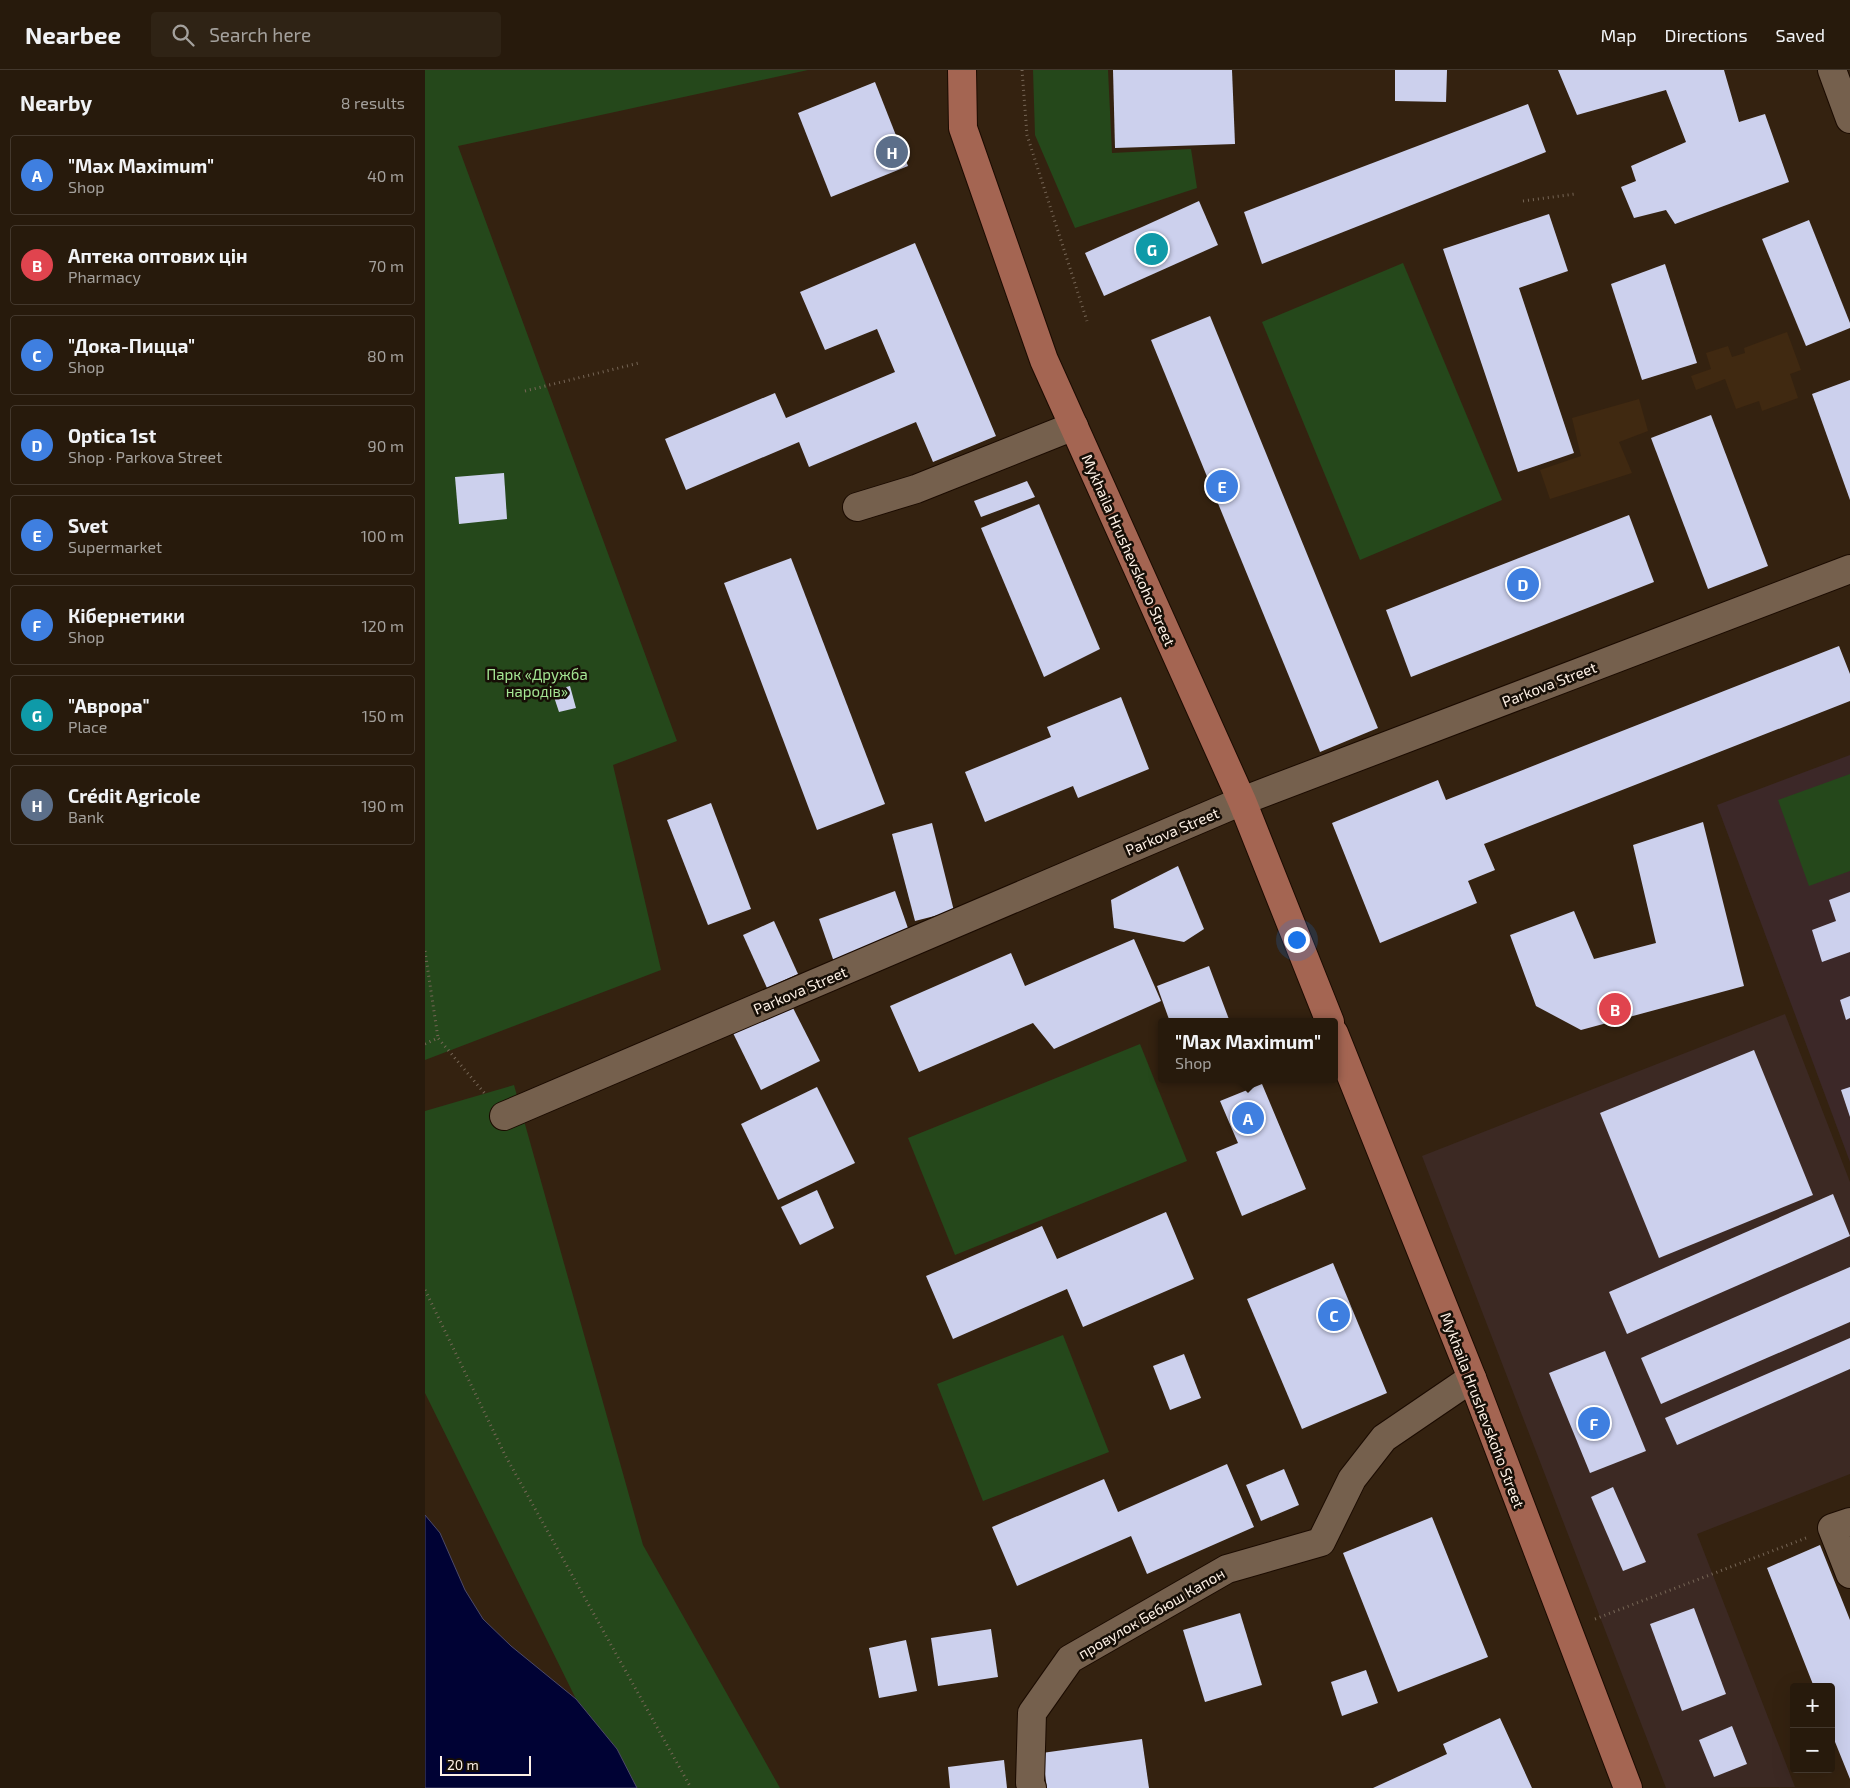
<!DOCTYPE html>
<meta charset="utf-8">
<style>
:root{--surface:#271a0c;--page:#2f2315;--text:#f1f3f6;--muted:#a4a19d;--line:#43382d;--accent:#8c9099}
body{margin:0;font-family:"Exo 2",sans-serif;background:var(--page);color:var(--text)}
.controls{position:absolute;right:15px;bottom:15px;display:grid;overflow:hidden;border-radius:5px;box-shadow:0 5px 20px #0002}
.controls button{width:45px;height:45px;display:grid;place-items:center;padding:0;border:0;border-bottom:1px solid var(--line);background:var(--surface);color:var(--text);font:25px sans-serif}
.scale{position:absolute;left:15px;bottom:12px;width:91px;box-sizing:border-box;padding-left:5px;border:2px solid #fef1e6;border-top:0;font-size:14px;line-height:18px;white-space:nowrap;color:#fef1e6;-webkit-text-stroke:4px #160e06;paint-order:stroke}
.you{position:absolute;left:871px;top:869px;width:18px;height:18px;margin:-12px;border:4px solid #fff;border-radius:50%;background:#1a73e8;box-shadow:0 0 0 8px #1a73e833}
.badge{display:grid;place-items:center;width:32px;height:32px;border-radius:50%;background:var(--accent);color:#fff;font-size:16px;font-weight:700}
.pin{position:absolute;translate:-50% -50%;border:2px solid #fff;box-shadow:0 1px 5px #0006}
.popup{position:absolute;left:733px;top:948px;width:180px;height:65px;box-sizing:border-box;display:grid;place-content:center;border-radius:5px;background:var(--surface);filter:drop-shadow(0 1px 4px #0005);font-size:16px;white-space:nowrap;color:var(--muted)}
.popup b{font-size:19px;color:var(--text)}
.popup::after{content:'';position:absolute;left:50%;top:100%;margin-left:-10px;border:10px solid transparent;border-top-color:var(--surface)}
.list{margin:0;padding:0;list-style:none}
h2{display:flex;justify-content:space-between;align-items:center;height:65px;margin:0;padding:0 20px;font-size:21px}
h2 small{font-size:16px;font-weight:400;color:var(--muted)}
.list li{display:grid;grid-template-columns:32px 1fr auto;gap:15px;align-items:center;box-sizing:border-box;height:80px;margin:0 10px 10px;padding:0 10px;border:1px solid var(--line);border-radius:5px}
.list b{display:block;font-size:19px;white-space:nowrap}
.list p{margin:0;font-size:16px;white-space:nowrap;color:var(--muted)}
.list em{font-size:16px;font-style:normal;color:var(--muted)}
.icon{flex:none;width:28px;height:28px;fill:none;stroke:currentColor;stroke-width:2;stroke-linecap:round;stroke-linejoin:round}
.map{position:relative;flex:none;width:1425px;height:1718px;overflow:hidden}
header{display:flex;align-items:center;gap:30px;box-sizing:border-box;height:70px;padding:0 25px;background:var(--surface);border-bottom:1px solid var(--line)}
header strong{font-size:24px}
nav{display:flex;gap:28px;margin-inline-start:auto;font-size:18px}
.search{width:350px;height:45px;background:var(--page);display:flex;align-items:center;gap:12px;box-sizing:border-box;padding:0 18px;border-radius:5px;color:var(--muted);font-size:19px}
main{display:flex}
aside{flex:1;background:var(--surface)}
.map>svg:first-child{display:block}
</style>
<header>
<strong>Nearbee</strong>
<div class="search"><svg class="icon" aria-label="search" viewBox="0 0 24 24"><circle cx="10" cy="10" r="6"/><path d="M15 15l6 6"/></svg>Search here</div>
<nav><a>Map</a><a>Directions</a><a>Saved</a></nav>
</header>
<main>
<aside>
<h2>Nearby<small>8 results</small></h2>
<ul class="list">
<li><span class="badge" style="background:#3f7fe0">A</span><div><b>&quot;Max Maximum&quot;</b><p>Shop</p></div><em>40 m</em></li>
<li><span class="badge" style="background:#e0444e">B</span><div><b>Аптека оптових цін</b><p>Pharmacy</p></div><em>70 m</em></li>
<li><span class="badge" style="background:#3f7fe0">C</span><div><b>&quot;Дока-Пицца&quot;</b><p>Shop</p></div><em>80 m</em></li>
<li><span class="badge" style="background:#3f7fe0">D</span><div><b>Optica 1st</b><p>Shop · Parkova Street</p></div><em>90 m</em></li>
<li><span class="badge" style="background:#3f7fe0">E</span><div><b>Svet</b><p>Supermarket</p></div><em>100 m</em></li>
<li><span class="badge" style="background:#3f7fe0">F</span><div><b>Кібернетики</b><p>Shop</p></div><em>120 m</em></li>
<li><span class="badge" style="background:#0f9aa8">G</span><div><b>&quot;Аврора&quot;</b><p>Place</p></div><em>150 m</em></li>
<li><span class="badge" style="background:#5c6f8a">H</span><div><b>Crédit Agricole</b><p>Bank</p></div><em>190 m</em></li>
</ul>
</aside>
<div class="map">
<svg width="1425" height="1718" viewBox="0 0 1425 1718">
<rect width="100%" height="100%" fill="#342210"/>
<path fill="#3c2923" d="M1360,944l65,168v292l-153,60 98,253 -129,1 -244,-632z"/>
<g fill="#402911">
<path d="M1362,262l14,38 -11,4 8,24 -36,13 -3,-10 -23,8 -11,-30 -29,11 -5,-14 20,-7 -5,-16 22,-7 4,11 13,-4 -1,-5z"/>
<path d="M1214,329l9,32 -29,11 13,31 -82,26 -10,-29 41,-14 -9,-38z"/>
</g>
<path fill="#3c2828" d="M1425,685v407l-133,-357z"/>
<g fill="#25481b">
<path d="M0,0h383l-350,76 219,595 -64,24 48,205 -236,90z"/>
<path d="M608,0h75l4,83 79,-4 6,39 -122,40 -40,-93z"/>
<path d="M978,193l99,237 -142,60 -98,-238z"/>
<path d="M1425,704v97l-41,15 -31,-86z"/>
<path d="M715,974l47,117 -232,94 -47,-117z"/>
<path d="M89,1015l129,460 137,243h-143l-20,-39 -41,-50 -151,-306v-282z"/>
<path d="M638,1265l46,117 -126,49 -46,-117z"/>
</g>
<path fill="#000234" stroke="#4c4a69" d="M0,1445l15,18 25,57 18,29 28,27 65,53 41,50 20,39h-212z"/>
<g fill="#ccd0ed">
<path d="M688,0h119l3,74 -120,4z"/>
<path d="M970,0h52l-1,32 -51,-1z"/>
<path d="M1133,0h166l15,52 26,-8 24,68 -114,42 -9,-14 -32,8 -13,-31 15,-6 -5,-15 55,-24 -20,-52 -89,25z"/>
<path d="M450,12l33,84 -77,31 -33,-84z"/>
<path d="M1103,34l18,48 -284,112 -18,-52z"/>
<path d="M774,131l19,44 -114,51 -19,-43z"/>
<path d="M1124,144l19,57 -49,17 55,165 -56,19 -75,-223z"/>
<path d="M1384,150l41,103v5l-44,18 -44,-107z"/>
<path d="M490,173l81,193 -63,26 -17,-40 -107,45 -10,-25 -113,48 -21,-51 110,-46 11,25 109,-46 -18,-43 -52,21 -25,-58z"/>
<path d="M1240,194l32,99 -55,17 -31,-96z"/>
<path d="M785,246l168,412 -58,24 -169,-412z"/>
<path d="M1425,310v120l-38,-106z"/>
<path d="M1286,345l57,151 -60,23 -57,-151z"/>
<path d="M79,403l3,46 -48,5 -4,-47z"/>
<path d="M602,411l8,16 -54,20 -7,-16z"/>
<path d="M614,434l61,145 -56,28 -63,-149z"/>
<path d="M1204,445l25,67 -243,95 -25,-67z"/>
<path d="M366,488l94,246 -68,26 -93,-247z"/>
<path d="M1414,576l11,28v27l-366,143 11,26 -27,11 9,22 -97,40 -48,-120 106,-43 8,20z"/>
<path d="M145,616l6,22 -17,4 -7,-21z"/>
<path d="M696,627l28,72 -71,29 -5,-12 -88,36 -20,-50 86,-35 -4,-10z"/>
<path d="M286,733l40,106 -43,16 -41,-105z"/>
<path d="M1278,752l41,164 -163,44 -45,-24 -26,-71 64,-24 20,48 62,-16 -23,-98z"/>
<path d="M507,753l22,88 -39,10 -23,-87z"/>
<path d="M753,796l26,63 -20,13 -70,-14 -3,-28z"/>
<path d="M470,821l15,43 -76,28 -15,-43z"/>
<path d="M1425,822v60l-28,10 -10,-32 24,-9 -7,-21z"/>
<path d="M349,851l24,53 -31,14 -24,-53z"/>
<path d="M709,869l27,62 -107,48 -21,-26 -114,49 -29,-66 121,-53 14,33z"/>
<path d="M784,896l21,56h-60l-13,-36z"/>
<path d="M1425,926v22l-4,2 -6,-20z"/>
<path d="M366,934l29,57 -59,29 -28,-57z"/>
<path d="M1329,980l59,145 -154,63 -59,-145z"/>
<path d="M837,1014l44,105 -64,27 -26,-64 22,-9 -18,-42z"/>
<path d="M392,1017l38,76 -77,37 -37,-76z"/>
<path d="M1425,1017v30l-9,-27z"/>
<path d="M392,1120l17,38 -34,17 -19,-38z"/>
<path d="M1408,1124l17,42 -223,98 -18,-42z"/>
<path d="M741,1142l28,67 -111,48 -16,-38 -114,50 -27,-63 116,-50 15,33z"/>
<path d="M908,1193l54,130 -85,36 -55,-130z"/>
<path d="M1425,1197v55l-189,82 -20,-46z"/>
<path d="M1425,1268v31l-173,76 -12,-27z"/>
<path d="M1180,1281l41,100 -56,22 -41,-100z"/>
<path d="M759,1284l17,44 -31,12 -17,-44z"/>
<path d="M802,1394l27,63 -107,47 -16,-38 -114,50 -25,-59 112,-48 14,33z"/>
<path d="M859,1399l15,36 -38,16 -15,-36z"/>
<path d="M1188,1417l33,75 -23,9 -32,-74z"/>
<path d="M1007,1447l56,140 -90,35 -55,-139z"/>
<path d="M1395,1475l30,75v159l-19,-47v-45h-17l-47,-119z"/>
<path d="M1269,1538l32,86 -44,17 -32,-87z"/>
<path d="M815,1543l22,72 -57,17 -22,-72z"/>
<path d="M566,1559l7,48 -60,9 -7,-48z"/>
<path d="M481,1570l11,51 -38,7 -10,-50z"/>
<path d="M941,1600l12,33 -36,13 -11,-34z"/>
<path d="M1075,1648l32,70h-159l74,-34 -4,-10z"/>
<path d="M1307,1656l15,38 -33,13 -15,-37z"/>
<path d="M717,1669l7,49h-102l-5,-35z"/>
<path d="M579,1690l3,28h-57l-2,-21z"/>
</g>
<g fill="none" stroke-linecap="round" stroke-linejoin="round">
<g stroke="#1b0b00" stroke-width="30">
<g id="minor">
<path d="M1407,0l18,49"/>
<path d="M432,437l59,-18 158,-63"/>
<path d="M79,1046l738,-315 608,-232"/>
<path d="M1425,1452l-18,6 18,46"/>
<path d="M607,1718l-2,-5 2,-70 38,-54 157,-90 94,-27 31,-63 32,-41 88,-60"/>
</g>
</g>
<g stroke="#1b0b00" stroke-width="30">
<g id="major">
<path d="M537,0l1,58 81,232 198,441 88,221"/>
<path d="M909,963l138,345 156,410"/>
</g>
</g>
<g stroke="#766656" stroke-width="3" stroke-dasharray="1 4" stroke-linecap="butt">
<path d="M597,0l5,65 60,186"/>
<path d="M1098,131l52,-7"/>
<path d="M100,321l114,-28"/>
<path d="M0,881l13,87"/>
<path d="M0,974l13,-6 48,57"/>
<path d="M0,1220l80,165 186,333"/>
<path d="M1170,1549l211,-81"/>
</g>
<use href="#minor" stroke="#75604d" stroke-width="28"/>
<use href="#major" stroke="#a46552" stroke-width="28"/>
</g>
<g text-anchor="middle" dominant-baseline="central" stroke-width="5" stroke-linejoin="round" paint-order="stroke">
<g font-size="15" fill="#fef1e6" stroke="#160e06">
<text transform="translate(704 480) rotate(66)">Mykhaila Hrushevskoho Street</text>
<text transform="translate(1124 614) rotate(-21)">Parkova Street</text>
<text transform="translate(747 761) rotate(-23)">Parkova Street</text>
<text transform="translate(375 920) rotate(-23)">Parkova Street</text>
<text transform="translate(1058 1340) rotate(69)">Mykhaila Hrushevskoho Street</text>
<text transform="translate(726 1543) rotate(-30)">провулок Бебюш Капон</text>
</g>
<g font-size="15" fill="#a4e593" stroke="#160e06">
<text x="112" y="604">Парк «Дружба<tspan x="112" dy="17">народів»</tspan></text>
</g>
</g>
</svg>
<div class="controls">
<button>+</button>
<button>−</button>
</div>
<div class="scale">20 m</div>
<div class="you"></div>
<div class="pin badge" style="left:823px;top:1048px;background:#3f7fe0">A</div>
<div class="popup"><b>&quot;Max Maximum&quot;</b>Shop</div>
<div class="pin badge" style="left:1190px;top:939px;background:#e0444e">B</div>
<div class="pin badge" style="left:909px;top:1245px;background:#3f7fe0">C</div>
<div class="pin badge" style="left:1098px;top:514px;background:#3f7fe0">D</div>
<div class="pin badge" style="left:797px;top:416px;background:#3f7fe0">E</div>
<div class="pin badge" style="left:1169px;top:1353px;background:#3f7fe0">F</div>
<div class="pin badge" style="left:727px;top:179px;background:#0f9aa8">G</div>
<div class="pin badge" style="left:467px;top:82px;background:#5c6f8a">H</div>
</div>
</main>
